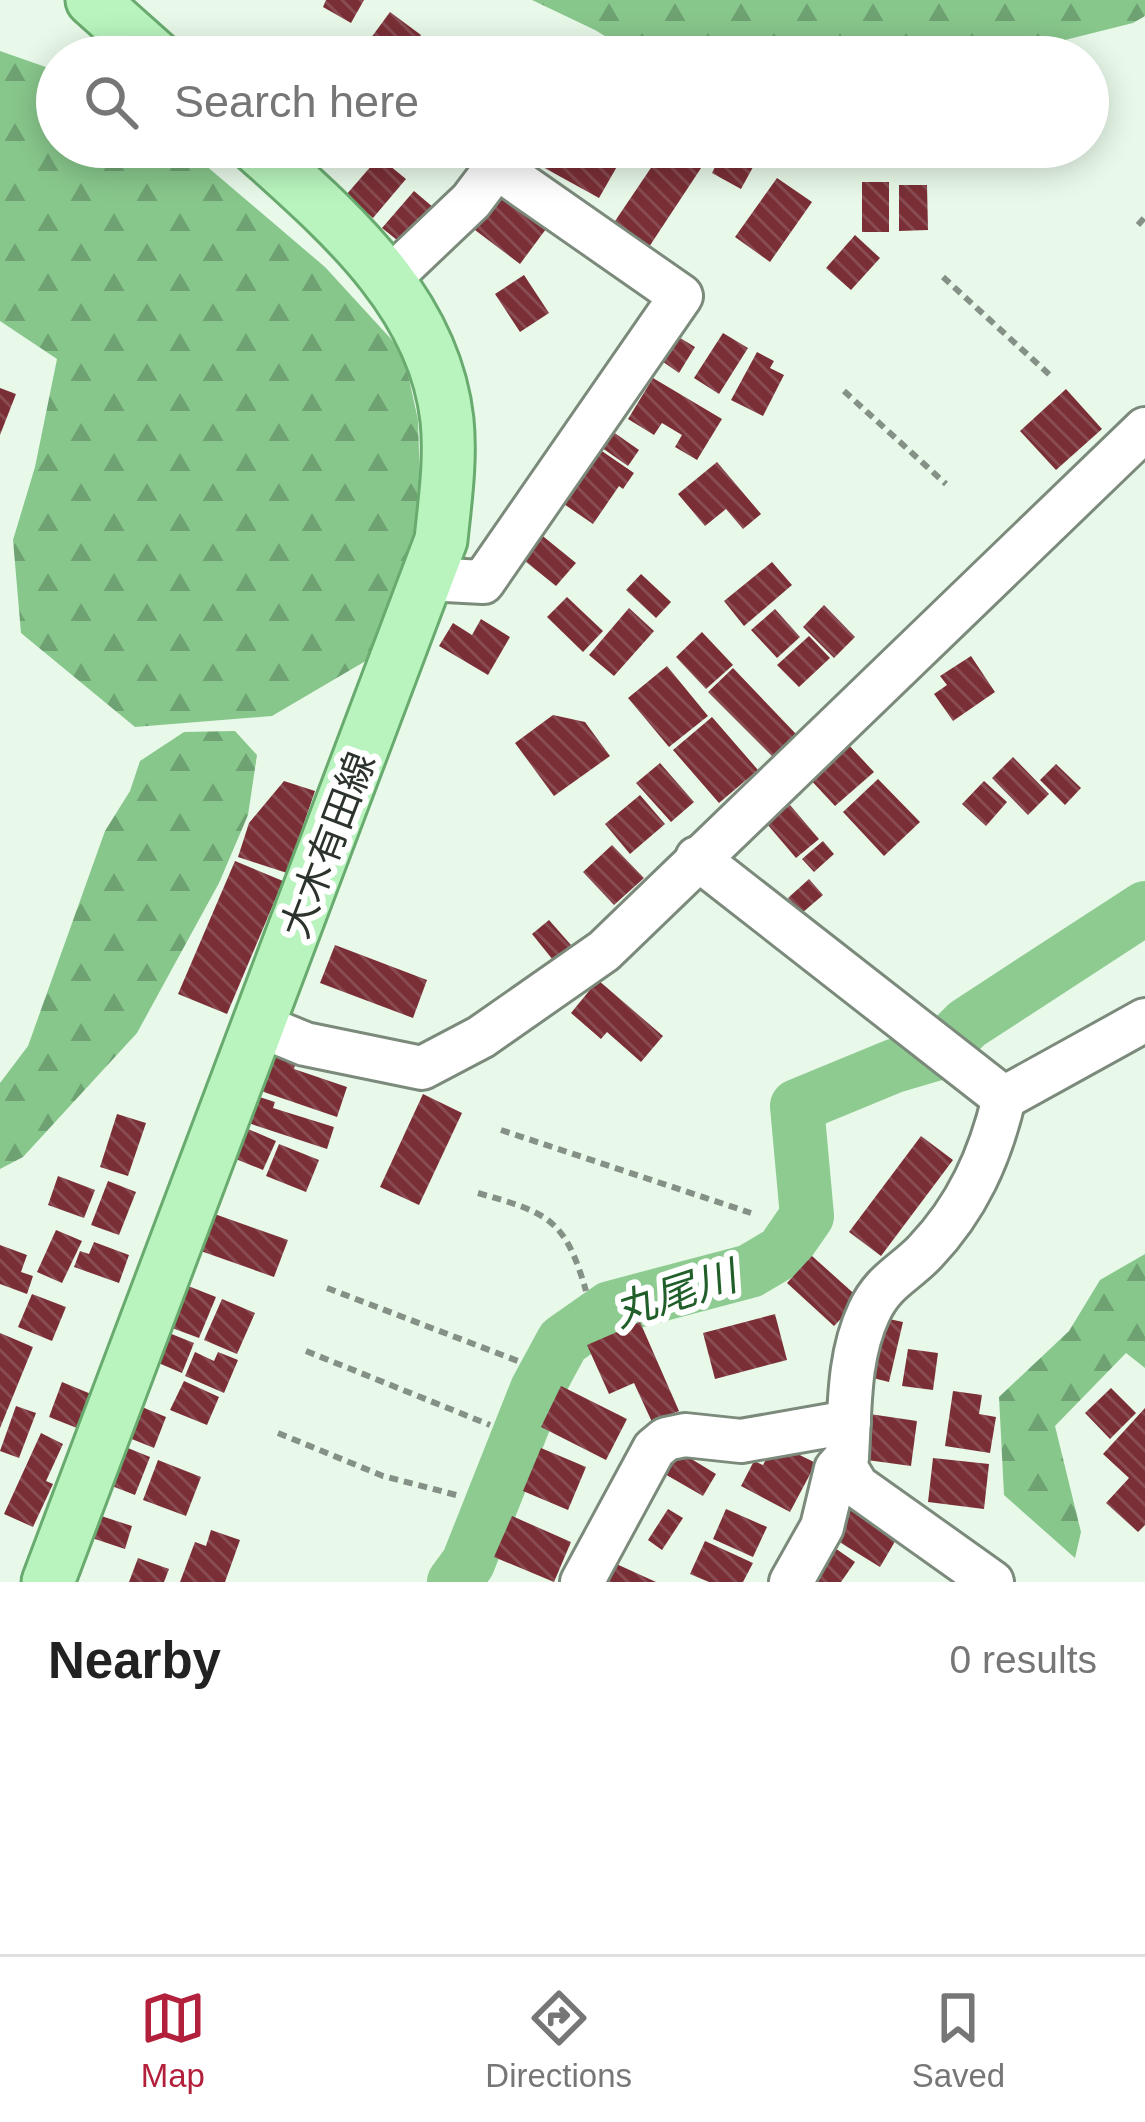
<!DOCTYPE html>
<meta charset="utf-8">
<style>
:root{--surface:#fff;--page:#f2f2f2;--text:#222;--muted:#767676;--line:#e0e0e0;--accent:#b3203b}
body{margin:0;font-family:Helvetica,"Noto Sans JP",sans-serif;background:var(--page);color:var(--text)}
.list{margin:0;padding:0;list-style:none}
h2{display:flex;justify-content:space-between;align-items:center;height:156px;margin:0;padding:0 48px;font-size:51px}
h2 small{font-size:39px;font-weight:400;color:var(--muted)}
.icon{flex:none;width:66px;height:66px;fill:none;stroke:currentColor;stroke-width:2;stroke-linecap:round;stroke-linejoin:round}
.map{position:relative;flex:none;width:1145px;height:1582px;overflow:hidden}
.search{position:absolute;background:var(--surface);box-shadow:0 6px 30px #0003;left:36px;right:36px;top:36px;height:132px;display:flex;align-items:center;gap:30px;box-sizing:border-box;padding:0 42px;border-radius:66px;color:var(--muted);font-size:45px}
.sheet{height:372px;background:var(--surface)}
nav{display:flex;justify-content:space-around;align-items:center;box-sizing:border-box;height:168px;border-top:3px solid var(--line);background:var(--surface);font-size:33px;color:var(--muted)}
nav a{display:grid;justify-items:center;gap:6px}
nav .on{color:var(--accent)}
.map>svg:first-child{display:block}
</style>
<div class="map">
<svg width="1145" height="1582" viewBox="0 0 1145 1582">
<defs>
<pattern id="forest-firs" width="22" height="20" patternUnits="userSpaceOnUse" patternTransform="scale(3)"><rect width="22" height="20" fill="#88c78c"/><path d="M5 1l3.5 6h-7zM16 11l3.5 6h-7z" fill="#6fa273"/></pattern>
<pattern id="building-back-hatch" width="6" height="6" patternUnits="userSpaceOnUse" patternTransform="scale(3)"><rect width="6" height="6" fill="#7a2f36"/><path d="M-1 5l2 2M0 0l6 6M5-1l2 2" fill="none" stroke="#884c52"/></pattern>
</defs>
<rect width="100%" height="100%" fill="#e8f9e9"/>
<g fill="url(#forest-firs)">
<path d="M532,0h613v16l-12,7 -136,34h-357l-45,-27z"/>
<path d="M0,51l57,20v76h127l141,120 78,85 15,68 2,65 -7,57 -44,117 -97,57 -137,11 -114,-94 -8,-93 22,-73 22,-108 -57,-38z"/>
<path d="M235,731l22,24 -9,60 -29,68 -82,150 -114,124 -23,12v-86l28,-37 77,-215 25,-40 10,-30 44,-29z"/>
<path d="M1145,1254v114l-19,-15 -71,73 26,106 -6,26 -71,-63 -5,-98 70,-66 31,-51z"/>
</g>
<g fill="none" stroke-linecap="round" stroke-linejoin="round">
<path stroke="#8dcb91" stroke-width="54" d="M454,1582l14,-19 69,-174 26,-48 47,-33 140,-37 32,-19 25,-36 -10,-110 97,-40 44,-13 29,-29 178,-116"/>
</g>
<g fill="url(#building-back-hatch)">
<path d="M326,0h38l-13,23 -28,-16z"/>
<path d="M390,12l31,23 -16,22h-48z"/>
<path d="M552,147h55l16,9 -24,42 -58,-32z"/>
<path d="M665,147h24l18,12 -62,94 -36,-23z"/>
<path d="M725,147h13l20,11 -17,31 -29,-16z"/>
<path d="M379,157l27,22 -33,39 -27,-23z"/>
<path d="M777,178l35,24 -42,60 -35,-25z"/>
<rect x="862" y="182" width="27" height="50"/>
<path d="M899,185h28l1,45 -29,1z"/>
<path d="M500,189l49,36 -29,39 -49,-37z"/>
<path d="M414,191l20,17 -32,36 -20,-16z"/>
<path d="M855,235l25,23 -29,32 -25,-22z"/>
<path d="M524,275l25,38 -29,19 -25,-38z"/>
<path d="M672,333l23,14 -16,26 -23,-16z"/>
<path d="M723,333l25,15 -29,46 -25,-16z"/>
<path d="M757,352l17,9 -4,7 14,7 -21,41 -32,-16z"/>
<path d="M653,378l69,41 -25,41 -22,-13 7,-12 -20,-12 -8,12 -26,-16z"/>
<path d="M0,388l16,6 -16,41z"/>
<path d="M1066,389l36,40 -46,41 -36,-39z"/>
<path d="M606,427l33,23 -11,16 -33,-23z"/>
<path d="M593,445l41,28 -11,16 -4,-3 -26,38 -32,-22z"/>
<path d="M717,462l44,52 -18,15 -17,-20 -21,17 -27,-32z"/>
<path d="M539,533l37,30 -20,23 -36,-29z"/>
<path d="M772,562l20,23 -48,41 -20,-25z"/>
<path d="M641,574l30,28 -15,16 -30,-28z"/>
<path d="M567,597l36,34 -20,21 -36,-35z"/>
<path d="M824,605l31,32 -21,21 -31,-31z"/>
<path d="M629,608l25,23 -40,45 -25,-21z"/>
<path d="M775,609l25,28 -23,21 -26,-28z"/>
<path d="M481,619l29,18 -22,38 -49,-29 14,-23 19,12z"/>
<path d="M702,632l31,33 -27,24 -30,-32z"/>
<path d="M809,636l21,22 -31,29 -22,-22z"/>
<path d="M971,656l24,36 -42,29 -19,-27 13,-9 -7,-9z"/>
<path d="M667,666l41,50 -39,31 -41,-49z"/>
<path d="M733,668l63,66 -23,23 -65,-65z"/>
<path d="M553,715l32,7 25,34 -56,40 -39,-53z"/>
<path d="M712,717l46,53 -39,33 -46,-53z"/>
<path d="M846,742l28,30 -39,34 -27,-29z"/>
<path d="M1013,757l36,37 -21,21 -36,-37z"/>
<path d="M660,763l34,39 -23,20 -35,-39z"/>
<path d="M1056,764l25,24 -16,17 -25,-25z"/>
<path d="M878,779l42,43 -36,34 -41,-44z"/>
<path d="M284,781l31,10 -28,82 -49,-16 11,-34z"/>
<path d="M984,781l23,21 -21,24 -24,-22z"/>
<path d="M640,795l25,29 -35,30 -25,-30z"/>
<path d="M790,805l29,34 -23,19 -29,-34z"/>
<path d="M823,841l11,13 -20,18 -12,-13z"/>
<path d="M612,845l32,33 -30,27 -31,-33z"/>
<path d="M235,861l48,20 -56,133 -49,-20z"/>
<path d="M809,879l14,16 -21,18 -14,-15z"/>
<path d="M549,920l22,25 -18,15 -21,-26z"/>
<path d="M335,945l92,35 -14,38 -93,-35z"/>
<path d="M598,980l65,56 -22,26 -34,-30 -6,7 -30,-26z"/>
<path d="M268,1052l28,10 -2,7 53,18 -10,30 -82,-28z"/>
<path d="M423,1094l39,19 -43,92 -39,-18z"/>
<path d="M253,1095l22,7 -2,6 61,19 -7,22 -82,-27z"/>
<path d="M117,1114l29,9 -18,53 -28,-9z"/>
<path d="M234,1123l42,18 -13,29 -42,-17z"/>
<path d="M921,1136l32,24 -72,96 -32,-24z"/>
<path d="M279,1144l40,16 -13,32 -40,-16z"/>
<path d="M58,1176l37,14 -11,28 -36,-13z"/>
<path d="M108,1181l28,11 -17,43 -28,-10z"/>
<path d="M209,1212l79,28 -14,37 -79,-28z"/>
<path d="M56,1230l26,11 -20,42 -25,-11z"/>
<path d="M94,1242l35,13 -10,28 -45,-16 6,-16 9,3z"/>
<path d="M0,1245l27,10 -6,17 12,4 -6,18 -27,-10z"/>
<path d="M812,1256l48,43 -26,27 -47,-43z"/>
<path d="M173,1280l43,17 -17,41 -43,-16z"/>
<path d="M32,1294l34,13 -14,34 -34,-14z"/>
<path d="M222,1299l33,14 -18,41 -33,-14z"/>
<path d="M775,1314l12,46 -72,19 -12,-46z"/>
<path d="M875,1316l28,6 -14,60 -28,-7z"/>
<path d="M640,1322l39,89 -27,11 -18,-39 -25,11 -22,-49z"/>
<path d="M154,1327l40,16 -12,30 -40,-17z"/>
<path d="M0,1333l33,14 -33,81z"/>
<path d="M908,1349l30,4 -5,37 -31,-4z"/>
<path d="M195,1352l19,9 4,-9 20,8 -14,33 -39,-17z"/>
<path d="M184,1381l35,16 -12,28 -37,-15z"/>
<path d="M62,1382l29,12 -14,34 -28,-11z"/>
<path d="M561,1386l66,33 -21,41 -65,-33z"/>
<path d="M1111,1388l25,25 -26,26 -25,-26z"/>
<path d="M953,1391l29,4 -3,19 17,3 -6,36 -45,-7z"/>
<path d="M130,1402l36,15 -12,31 -37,-15z"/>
<path d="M16,1406l20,7 -17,45 -19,-7z"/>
<path d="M1145,1408v117l-7,7 -32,-29 23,-25 -26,-24z"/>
<path d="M863,1413l54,8 -6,45 -44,-6 2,-14 -11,-2z"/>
<path d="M41,1433l22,11 -17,37 7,3 -20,43 -29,-13z"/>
<path d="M113,1442l37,15 -15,38 -36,-14z"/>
<path d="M775,1443l41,20 -26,49 -49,-26 13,-25 9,4z"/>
<path d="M541,1448l45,19 -18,43 -45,-19z"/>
<path d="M675,1449l41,25 -13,22 -40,-23z"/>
<path d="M933,1458l56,6 -5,45 -56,-7z"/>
<path d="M158,1460l43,17 -15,39 -43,-16z"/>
<path d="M845,1507l52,31 -17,29 -52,-32z"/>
<path d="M668,1509l15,9 -21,32 -14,-10z"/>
<path d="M726,1509l41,18 -14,30 -40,-18z"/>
<path d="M95,1514l37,12 -7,23 -39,-13z"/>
<path d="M512,1516l59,26 -17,40 -60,-25z"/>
<path d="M211,1530l29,10 -15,42h-45l15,-40 11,4z"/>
<path d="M705,1541l48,22 -10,19h-34l-19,-8z"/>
<path d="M832,1546l23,16 -14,20h-36z"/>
<path d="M138,1558l31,11 -5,13h-35z"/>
<path d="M612,1562l44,20h-52z"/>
</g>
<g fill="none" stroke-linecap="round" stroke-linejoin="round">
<g stroke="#7b8a7b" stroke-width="48">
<g id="minor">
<path d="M389,279l82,-78 37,-49"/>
<path d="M427,579l56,3 198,-286 -182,-127"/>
<path d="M697,858l307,240"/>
<path d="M259,1025l46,19 117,24 59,-31 123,-86 541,-522"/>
<path d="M582,1582l72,-133 12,-10 19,-4 56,6 108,-19"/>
<path d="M791,1582l31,-55 14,-58 11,-12"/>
<path d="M992,1582l-135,-96 -14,-23 4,-6c3,-49 1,-100 22,-145 14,-31 35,-38 56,-60 42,-44 65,-95 79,-154l141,-78"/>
</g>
</g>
<g stroke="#69ab6f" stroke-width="57">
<g id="major">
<path d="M92,0l64,57"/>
<path d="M48,1582l393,-1042c4,-39 10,-80 6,-120 -13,-118 -108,-198 -191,-273"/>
</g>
</g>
<g stroke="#859186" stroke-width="6" stroke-dasharray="9 6" stroke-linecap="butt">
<path d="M1138,225l7,-8"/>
<path d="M943,277l109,100"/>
<path d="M844,391l102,93"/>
<path d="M501,1130l250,83"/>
<path d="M478,1193c70,20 87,25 108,98"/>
<path d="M327,1288l191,73"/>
<path d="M306,1351l184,74"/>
<path d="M278,1433l105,43 77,20"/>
</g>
<use href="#minor" stroke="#fff" stroke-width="42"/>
<use href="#major" stroke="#b9f4be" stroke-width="51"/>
</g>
<g text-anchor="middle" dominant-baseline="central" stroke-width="12" stroke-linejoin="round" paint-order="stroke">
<g font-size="39" fill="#2c332c" stroke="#fff">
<text transform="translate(328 845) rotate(-69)">大木有田線</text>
</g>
<g font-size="42" font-style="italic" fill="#205f29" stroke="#fff">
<text transform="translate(675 1294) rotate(-18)">丸尾川</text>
</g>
</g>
</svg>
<div class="search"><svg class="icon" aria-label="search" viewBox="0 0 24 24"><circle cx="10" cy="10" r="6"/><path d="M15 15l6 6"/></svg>Search here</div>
</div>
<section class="sheet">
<h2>Nearby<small>0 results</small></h2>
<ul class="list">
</ul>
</section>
<nav>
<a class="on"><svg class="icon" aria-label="map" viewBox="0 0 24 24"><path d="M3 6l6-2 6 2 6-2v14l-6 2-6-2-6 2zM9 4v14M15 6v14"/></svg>Map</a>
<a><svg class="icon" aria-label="directions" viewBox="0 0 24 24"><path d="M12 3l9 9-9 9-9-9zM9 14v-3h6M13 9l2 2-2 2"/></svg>Directions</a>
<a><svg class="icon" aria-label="saved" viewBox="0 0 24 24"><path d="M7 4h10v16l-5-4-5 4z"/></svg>Saved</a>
</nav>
